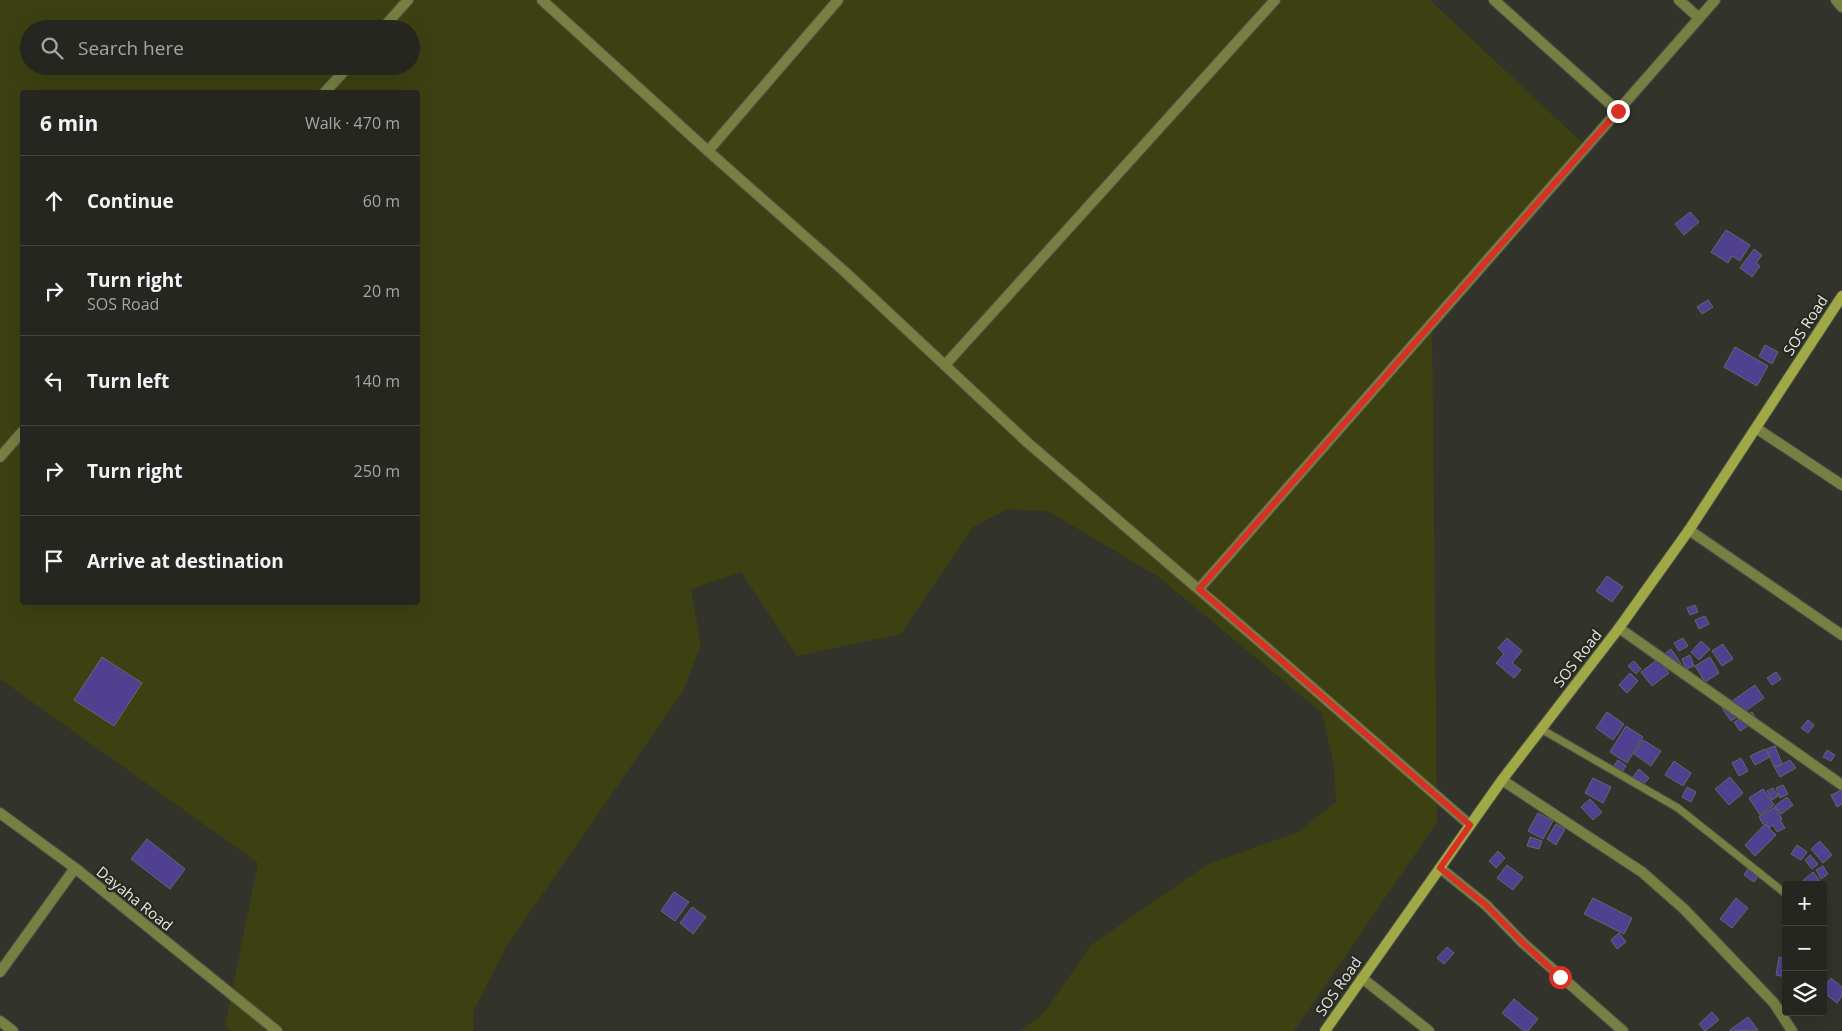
<!DOCTYPE html>
<meta charset="utf-8">
<style>
:root{--surface:#262620;--page:#2e2e29;--text:#f1f3f6;--muted:#a4a5a5;--line:#42433e}
body{margin:0;font-family:"Open Sans",sans-serif;background:var(--page);color:var(--text)}
.controls{position:absolute;right:15px;bottom:15px;display:grid;overflow:hidden;border-radius:5px;box-shadow:0 5px 20px #0002}
.controls button{width:45px;height:45px;display:grid;place-items:center;padding:0;border:0;border-bottom:1px solid var(--line);background:var(--surface);color:var(--text);font:25px sans-serif}
.stop{position:absolute;width:15px;height:15px;margin:-11px;border:4px solid #d93025;border-radius:50%;background:#fff}
.stop.end{background:#d93025;border-color:#fff;box-shadow:0 1px 5px #0008}
.list{margin:0;padding:0;list-style:none}
h2{display:flex;justify-content:space-between;align-items:center;height:65px;margin:0;padding:0 20px;font-size:21px}
h2 small{font-size:16px;font-weight:400;color:var(--muted)}
.list li{display:grid;grid-template-columns:32px 1fr auto;gap:15px;align-items:center;box-sizing:border-box;height:90px;padding:0 20px;border-top:1px solid var(--line)}
.list b{display:block;font-size:19px;white-space:nowrap}
.list p{margin:0;font-size:16px;white-space:nowrap;color:var(--muted)}
.list em{font-size:16px;font-style:normal;color:var(--muted)}
.icon{flex:none;width:28px;height:28px;fill:none;stroke:currentColor;stroke-width:2;stroke-linecap:round;stroke-linejoin:round}
.map{position:relative;flex:none;width:1842px;height:1031px;overflow:hidden}
.search{position:absolute;background:var(--surface);box-shadow:0 5px 20px #0002;left:20px;top:20px;width:400px;height:55px;display:flex;align-items:center;gap:12px;box-sizing:border-box;padding:0 18px;border-radius:28px;color:var(--muted);font-size:19px}
.panel{position:absolute;background:var(--surface);box-shadow:0 5px 20px #0002;left:20px;top:90px;width:400px;height:515px;border-radius:5px}
.map>svg:first-child{display:block}
</style>
<div class="map">
<svg width="1842" height="1031" viewBox="0 0 1842 1031">
<rect width="100%" height="100%" fill="#32332a"/>
<path fill="#3d4112" fill-rule="evenodd" d="M0,0h1430l160,150 -158,167 5,505 -143,209h-273l24,-19 46,-67 117,-81 90,-32 38,-30 -2,-35 -12,-54 -162,-135 -112,-67 -40,-2 -35,18 -72,107 -104,22 -56,-84 -50,17 10,56 -18,46 -177,256 -33,65 1,19h-243l-6,-5 33,-163 -258,-184zM29,29h382v37h-382zM22,92h396v510h-396z"/>
<g fill="#4f418f" stroke="#666670">
<path d="M1690,212l9,10 -15,13 -9,-11z"/>
<path d="M1726,230l24,15 -10,16 -8,-5 -4,7 -17,-11z"/>
<path d="M1754,249l8,6 -6,8 4,3 -8,11 -12,-9z"/>
<path d="M1708,300l5,7 -11,7 -5,-7z"/>
<path d="M1765,345l13,7 -6,12 -13,-8z"/>
<path d="M1735,347l33,19 -11,20 -33,-19z"/>
<path d="M1607,576l16,11 -11,15 -16,-11z"/>
<path d="M1695,605l3,7 -8,3 -3,-7z"/>
<path d="M1705,616l4,8 -10,5 -4,-9z"/>
<path d="M1507,638l15,13 -10,12 9,7 -7,8 -18,-15 8,-9 -6,-6z"/>
<path d="M1683,638l5,8 -9,5 -5,-8z"/>
<path d="M1701,641l9,8 -11,11 -8,-8z"/>
<path d="M1723,644l10,15 -11,7 -10,-15z"/>
<path d="M1671,649l11,16 -9,7 -12,-15z"/>
<path d="M1690,655l4,11 -8,3 -4,-10z"/>
<path d="M102,657l40,26 -28,43 -40,-26z"/>
<path d="M1710,657l9,16 -14,9 -10,-16z"/>
<path d="M1658,659l11,14 -17,13 -11,-14z"/>
<path d="M1634,661l7,8 -5,5 -8,-8z"/>
<path d="M1776,672l5,7 -9,6 -5,-7z"/>
<path d="M1630,673l8,8 -11,12 -8,-8z"/>
<path d="M1755,685l9,13 -33,23 -9,-13z"/>
<path d="M1607,712l17,12 -11,16 -17,-12z"/>
<path d="M1752,712l5,8 -17,11 -6,-9z"/>
<path d="M1808,720l6,5 -6,8 -7,-5z"/>
<path d="M1626,726l17,11 -16,26 -17,-11z"/>
<path d="M1643,740l18,11 -10,15 -17,-12z"/>
<path d="M1775,746l7,18 -8,3 -7,-18z"/>
<path d="M1765,749l5,8 -15,8 -5,-9z"/>
<path d="M1827,750l8,5 -4,6 -8,-4z"/>
<path d="M1741,758l7,13 -9,5 -7,-13z"/>
<path d="M1618,760l8,6 -5,7 -8,-6z"/>
<path d="M1790,760l6,8 -16,9 -5,-9z"/>
<path d="M1674,761l17,12 -8,13 -18,-11z"/>
<path d="M1639,769l10,9 -7,8 -10,-8z"/>
<path d="M1730,777l13,16 -14,12 -14,-16z"/>
<path d="M1593,778l18,9 -8,16 -18,-10z"/>
<path d="M1783,785l5,9 -8,4 -4,-10z"/>
<path d="M1687,787l9,5 -5,10 -9,-5z"/>
<path d="M1773,788l5,8 -6,4 -5,-9z"/>
<path d="M1763,789l11,16 -14,10 -11,-17z"/>
<path d="M1842,790v14l-5,3 -6,-12z"/>
<path d="M1787,797l6,8 -12,9 -6,-8z"/>
<path d="M1590,799l12,13 -9,8 -12,-13z"/>
<path d="M1775,807l7,12 -2,1 5,8 -8,4 -4,-7 -4,3 -3,-6 -3,2 -4,-7z"/>
<path d="M1538,813l15,8 -10,18 -15,-8z"/>
<path d="M1556,824l9,5 -9,16 -9,-6z"/>
<path d="M1765,824l11,11 -21,21 -10,-11z"/>
<path d="M1530,837l12,4 -3,8 -12,-3z"/>
<path d="M147,839l38,30 -15,20 -39,-30z"/>
<path d="M1820,841l12,14 -9,8 -12,-14z"/>
<path d="M1797,845l10,7 -6,8 -10,-6z"/>
<path d="M1498,851l7,7 -9,10 -7,-7z"/>
<path d="M1810,855l8,9 -6,5 -7,-9z"/>
<path d="M1507,865l16,12 -10,13 -16,-12z"/>
<path d="M1823,866l5,8 -7,5 -5,-9z"/>
<path d="M1749,867l11,7 -6,8 -10,-7z"/>
<path d="M1813,872l10,13h-22l-1,-2z"/>
<path d="M674,892l15,10 -14,19 -14,-10z"/>
<path d="M1593,898l39,20 -8,16 -40,-20z"/>
<path d="M1736,898l12,10 -16,20 -12,-9z"/>
<path d="M692,907l14,10 -13,17 -13,-11z"/>
<path d="M1619,933l7,9 -9,7 -6,-9z"/>
<path d="M1447,947l7,6 -10,11 -7,-6z"/>
<path d="M1779,957l7,1v19l-10,-2z"/>
<path d="M1831,978l11,9v9l-5,7 -14,-11v-4z"/>
<path d="M1514,999l24,20 -10,12h-4l-22,-18z"/>
<path d="M1712,1012l7,8 -14,11 -6,-7z"/>
<path d="M1748,1017l10,13 -28,1v-1z"/>
</g>
<g fill="none" stroke-linecap="round" stroke-linejoin="round">
<g stroke="#4f5047" stroke-width="9">
<path id="lane" d="M1541,729l137,79 108,86"/>
</g>
<g stroke="#4f5047" stroke-width="12">
<g id="street">
<path d="M542,0l166,151 136,120 184,172 232,199 210,183"/>
<path d="M1494,0l124,111"/>
<path d="M1679,0l20,18"/>
<path d="M1836,0l6,7"/>
<path d="M382,29l26,-29"/>
<path d="M325,92l24,-26"/>
<path d="M708,151l130,-151"/>
<path d="M945,365l330,-365"/>
<path d="M1756,428l86,57"/>
<path d="M0,457l22,-25"/>
<path d="M1689,530l153,105"/>
<path d="M1199,589l516,-589"/>
<path d="M1619,628l223,157"/>
<path d="M1502,780l140,92 42,37 90,94 18,28"/>
<path d="M0,813l75,55"/>
<path d="M1440,868l46,37 37,38 100,88"/>
<path d="M0,972l75,-104 202,163"/>
<path d="M1362,978l67,53"/>
<path d="M0,1021l13,10"/>
</g>
</g>
<g stroke="#4f5047" stroke-width="12">
<path id="secondary" d="M1325,1031l177,-251 117,-152 70,-98 153,-234"/>
</g>
<use href="#lane" stroke="#787f43" stroke-width="7"/>
<use href="#street" stroke="#787f43" stroke-width="10"/>
<use href="#secondary" stroke="#a0a945" stroke-width="10"/>
</g>
<g fill="none" stroke-linecap="round" stroke-linejoin="round">
<path stroke="#d93025" stroke-width="6" d="M1560,977l-37,-34 -37,-38 -46,-37 30,-43 -271,-236 419,-478"/>
</g>
<g text-anchor="middle" dominant-baseline="central" stroke-width="4.5" stroke-linejoin="round" paint-order="stroke">
<g font-size="15" fill="#e7e8e2" stroke="#282921">
<text transform="translate(1805 325) rotate(-57)">SOS Road</text>
<text transform="translate(1577 658) rotate(-52)">SOS Road</text>
<text transform="translate(135 898) rotate(39)">Dayaha Road</text>
<text transform="translate(1338 986) rotate(-55)">SOS Road</text>
</g>
</g>
</svg>
<div class="controls">
<button>+</button>
<button>−</button>
<button><svg class="icon" aria-label="layers" viewBox="0 0 24 24"><path d="M12 4l9 5-9 5-9-5zM3 14l9 5 9-5"/></svg></button>
</div>
<div class="stop" style="left:1560px;top:977px"></div>
<div class="stop end" style="left:1618px;top:111px"></div>
<div class="search"><svg class="icon" aria-label="search" viewBox="0 0 24 24"><circle cx="10" cy="10" r="6"/><path d="M15 15l6 6"/></svg>Search here</div>
<section class="panel">
<h2>6 min<small>Walk · 470 m</small></h2>
<ul class="list">
<li><svg class="icon" aria-label="ahead" viewBox="0 0 24 24"><path d="M12 20V5M6 11l6-6 6 6"/></svg><div><b>Continue</b></div><em>60 m</em></li>
<li><svg class="icon" aria-label="right" viewBox="0 0 24 24"><path d="M7 20v-9h11M14 6l5 5-5 5"/></svg><div><b>Turn right</b><p>SOS Road</p></div><em>20 m</em></li>
<li><svg class="icon" aria-label="left" viewBox="0 0 24 24"><path d="M17 20v-9H6M10 6l-5 5 5 5"/></svg><div><b>Turn left</b></div><em>140 m</em></li>
<li><svg class="icon" aria-label="right" viewBox="0 0 24 24"><path d="M7 20v-9h11M14 6l5 5-5 5"/></svg><div><b>Turn right</b></div><em>250 m</em></li>
<li><svg class="icon" aria-label="arrive" viewBox="0 0 24 24"><path d="M6 21V4h12l-3 4 3 4H6"/></svg><div><b>Arrive at destination</b></div></li>
</ul>
</section>
</div>
